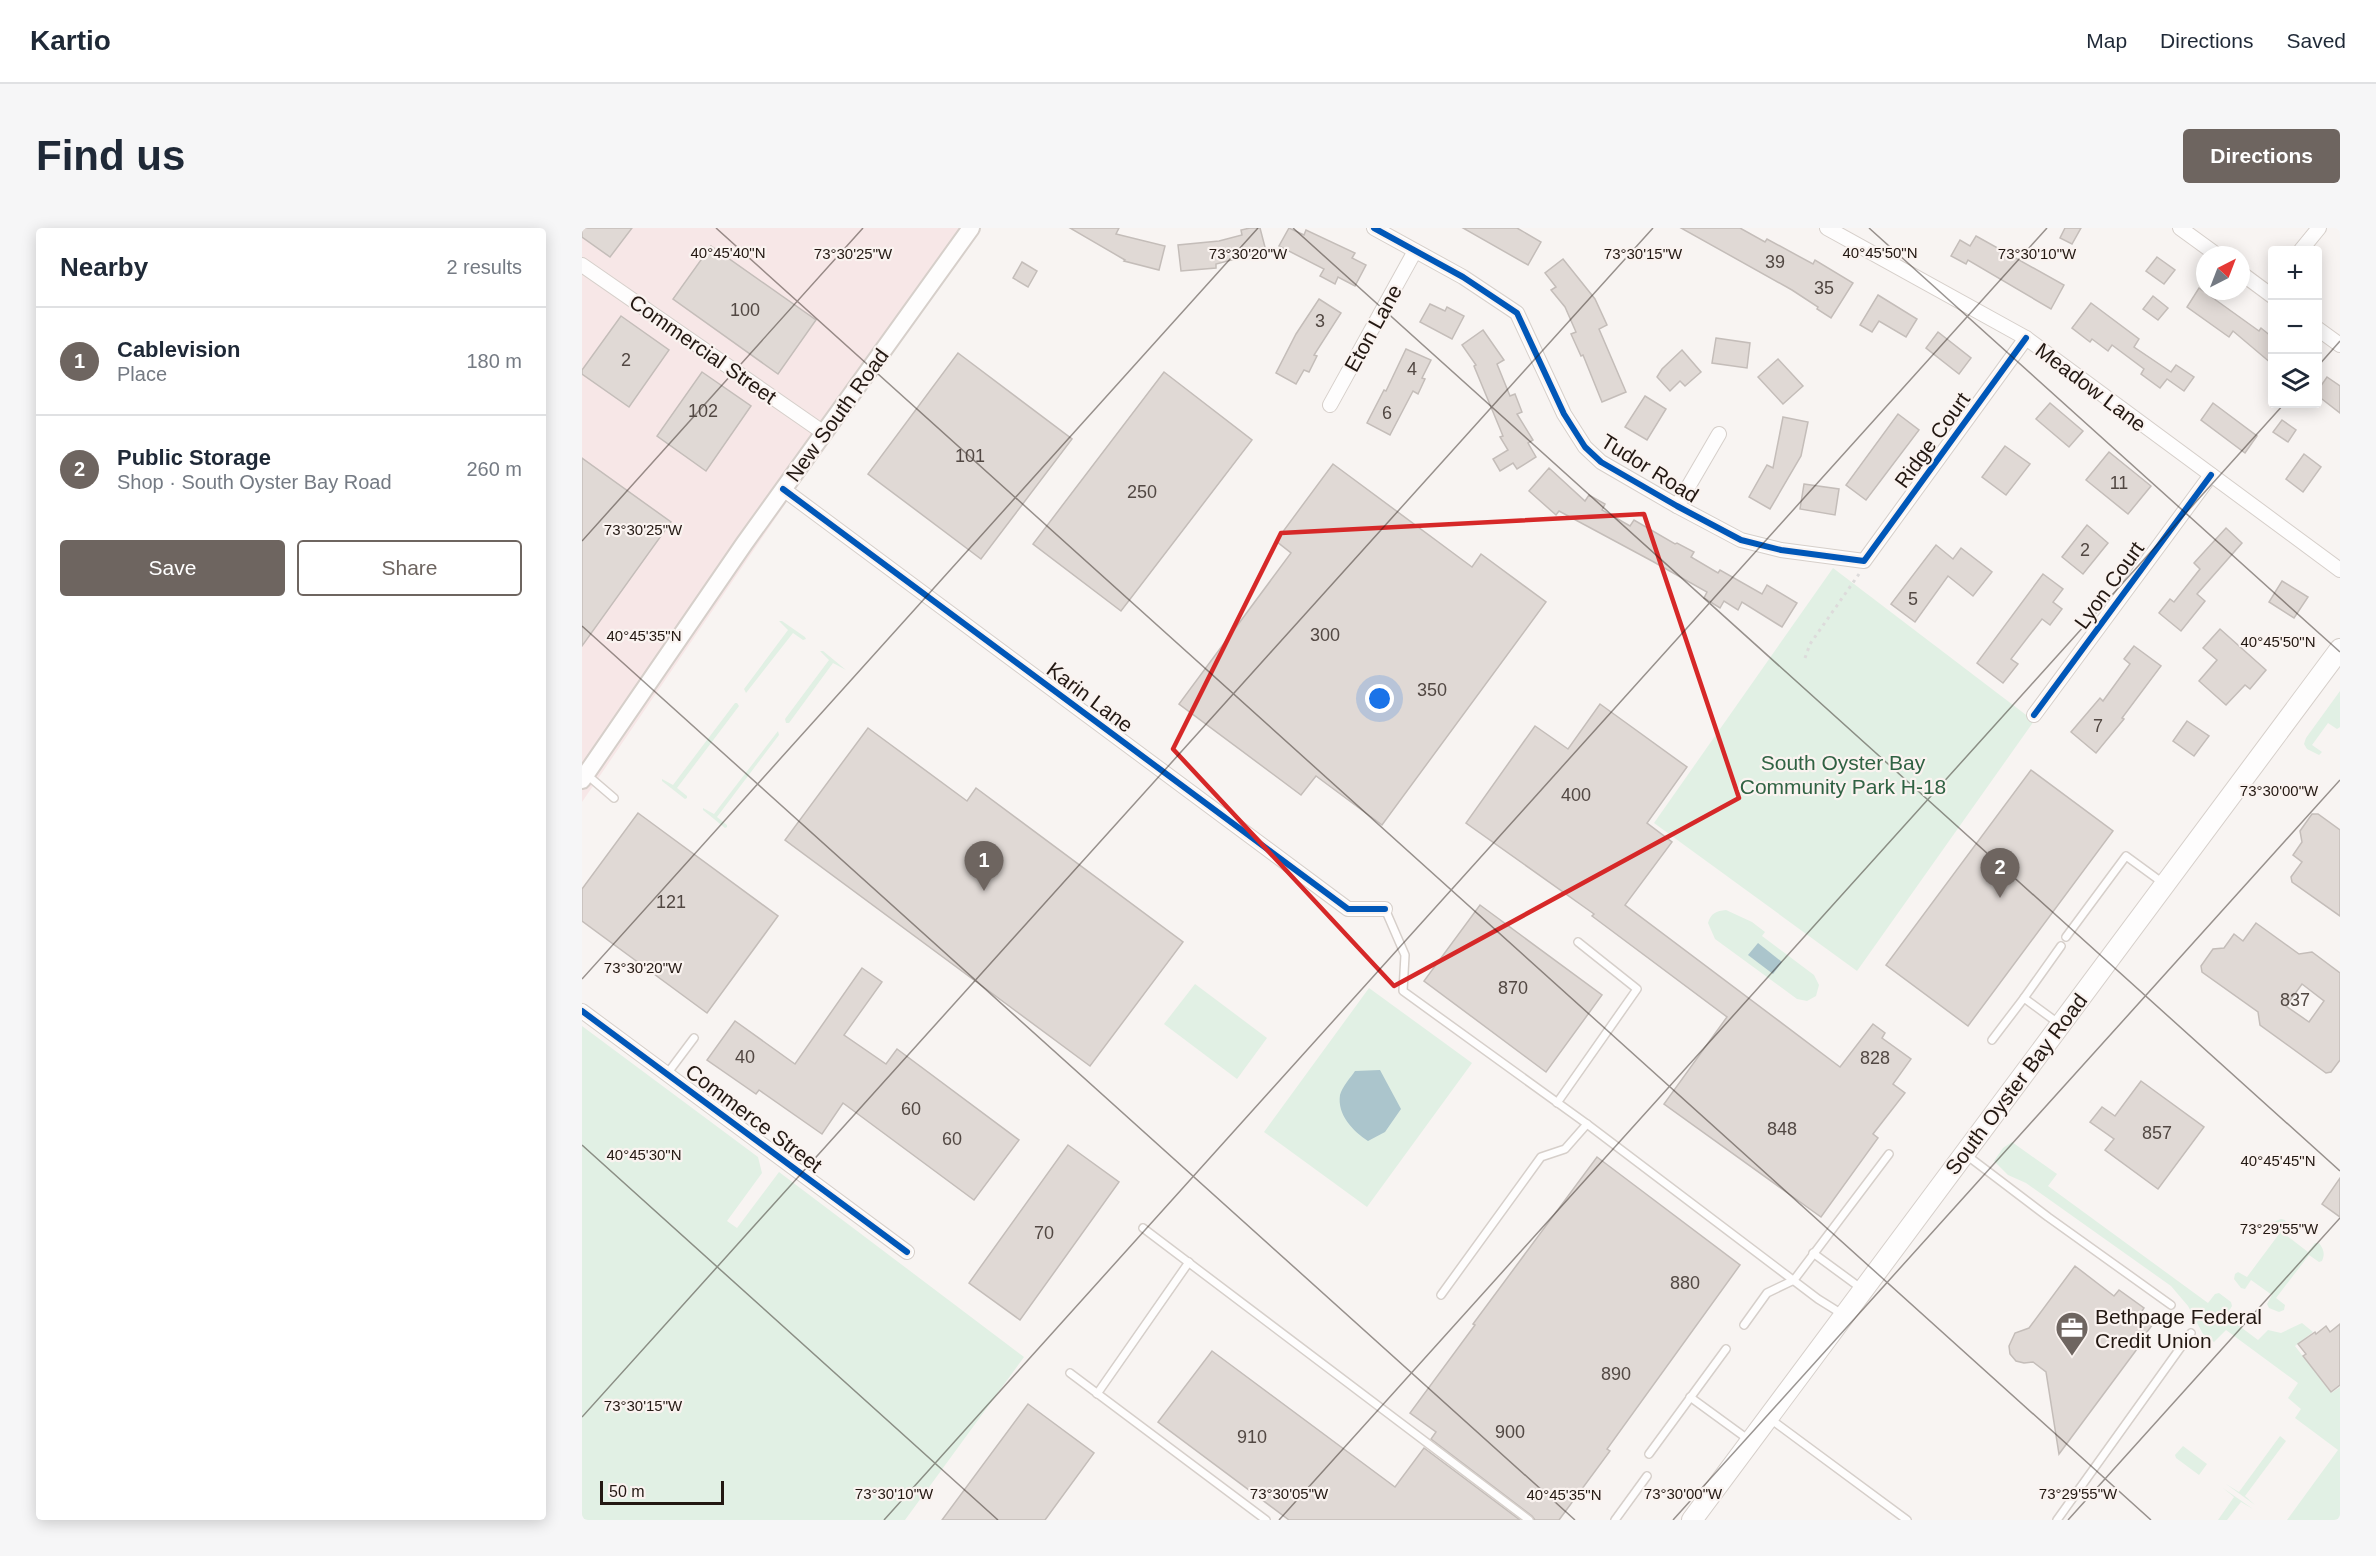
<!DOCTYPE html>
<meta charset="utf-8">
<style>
:root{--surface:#fff;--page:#f6f6f7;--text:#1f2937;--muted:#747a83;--line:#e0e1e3;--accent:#6e6560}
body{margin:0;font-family:Arial,sans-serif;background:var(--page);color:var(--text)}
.controls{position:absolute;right:18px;top:18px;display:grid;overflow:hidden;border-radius:6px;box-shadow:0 3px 15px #0003}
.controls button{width:54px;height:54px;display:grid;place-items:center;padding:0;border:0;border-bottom:2px solid var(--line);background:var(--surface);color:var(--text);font:30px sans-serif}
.compass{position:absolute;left:1614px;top:18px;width:54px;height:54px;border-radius:50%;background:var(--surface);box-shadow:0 3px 15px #0003;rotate:42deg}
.scale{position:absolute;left:18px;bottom:15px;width:124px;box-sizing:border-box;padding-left:6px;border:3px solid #231812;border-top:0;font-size:16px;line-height:21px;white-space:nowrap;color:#231812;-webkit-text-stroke:4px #faf3f0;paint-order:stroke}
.you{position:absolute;left:798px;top:471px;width:21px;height:21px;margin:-15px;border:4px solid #fff;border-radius:50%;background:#1a73e8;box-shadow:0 0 0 9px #1a73e833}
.badge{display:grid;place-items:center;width:39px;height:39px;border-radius:50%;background:var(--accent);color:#fff;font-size:20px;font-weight:700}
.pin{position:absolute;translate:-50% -50px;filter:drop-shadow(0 2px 3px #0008)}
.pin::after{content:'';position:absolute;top:32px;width:21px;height:18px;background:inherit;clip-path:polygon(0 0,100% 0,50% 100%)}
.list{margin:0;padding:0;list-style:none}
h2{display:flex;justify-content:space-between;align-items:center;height:78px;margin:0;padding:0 24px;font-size:26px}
h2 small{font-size:20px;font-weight:400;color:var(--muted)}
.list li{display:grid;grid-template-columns:39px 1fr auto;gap:18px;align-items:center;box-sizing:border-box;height:108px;padding:0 24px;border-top:2px solid var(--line)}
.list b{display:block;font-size:22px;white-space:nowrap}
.list p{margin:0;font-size:20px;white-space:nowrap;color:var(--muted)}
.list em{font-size:20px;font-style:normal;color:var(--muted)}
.actions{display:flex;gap:12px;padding:18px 24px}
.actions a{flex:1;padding:14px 0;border:2px solid var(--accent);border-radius:6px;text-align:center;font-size:21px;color:var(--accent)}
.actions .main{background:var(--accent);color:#fff}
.icon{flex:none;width:33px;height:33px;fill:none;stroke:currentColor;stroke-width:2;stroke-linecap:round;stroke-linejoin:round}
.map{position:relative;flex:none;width:1758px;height:1292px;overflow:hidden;border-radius:6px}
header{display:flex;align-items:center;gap:36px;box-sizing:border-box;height:84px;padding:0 30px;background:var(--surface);border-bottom:2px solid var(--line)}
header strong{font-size:28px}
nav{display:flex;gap:33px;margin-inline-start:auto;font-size:21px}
.intro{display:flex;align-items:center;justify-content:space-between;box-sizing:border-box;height:144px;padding:0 36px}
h1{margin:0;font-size:42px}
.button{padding:15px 27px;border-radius:6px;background:var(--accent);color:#fff;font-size:21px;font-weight:700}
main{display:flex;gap:36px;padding:0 36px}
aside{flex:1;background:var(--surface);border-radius:6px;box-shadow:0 3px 15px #0003}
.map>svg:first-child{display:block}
</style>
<header>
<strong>Kartio</strong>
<nav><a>Map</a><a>Directions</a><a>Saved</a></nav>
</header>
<div class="intro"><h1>Find us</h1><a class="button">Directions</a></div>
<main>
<aside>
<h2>Nearby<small>2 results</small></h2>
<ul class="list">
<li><span class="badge">1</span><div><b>Cablevision</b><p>Place</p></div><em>180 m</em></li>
<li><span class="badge">2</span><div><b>Public Storage</b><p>Shop · South Oyster Bay Road</p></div><em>260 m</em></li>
</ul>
<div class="actions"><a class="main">Save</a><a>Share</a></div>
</aside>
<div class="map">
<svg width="1758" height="1292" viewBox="0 0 1758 1292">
<rect width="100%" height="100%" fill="#f8f4f2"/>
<path fill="#f7e7e7" d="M0,0h383l-79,128 -304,446z"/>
<g fill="#e1f0e4">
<path d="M1251,340l201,153 -177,250 -203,-148z"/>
<path d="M197,393h3l23,16 1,2 -3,1 -10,-7 -47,60 -2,-4 44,-59z"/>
<path d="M238,423h3l23,19 -13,-7 -44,60h-3l-1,-4 44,-59z"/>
<path d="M1758,463v36l-3,2 -9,-6 -16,22 10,7 -3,3 -12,-6 -3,-5 2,-6z"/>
<path d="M153,475h2l2,3 -62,82 10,8v2l-2,1 -23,-18v-2l11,6z"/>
<path d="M196,503l1,4 -62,82 10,8v2l-2,1 -22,-18v-2l11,6z"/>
<path d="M1144,682l26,12 13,10 -3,4 52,39 5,10 -3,11 -9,5 -10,-2 -82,-60 -7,-16c3,-10 8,-12 18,-13z"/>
<path d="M613,756l72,54 -30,41 -73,-55z"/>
<path d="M787,760l103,75 -105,144 -103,-75z"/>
<path d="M0,798l176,131 4,16 -35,48 10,7 42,-56 245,185 -119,163h-323z"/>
<path d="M1430,914l45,32 -9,12 160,117 7,-9 4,-1 12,9 1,4 -6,10 32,24 10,-10 13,3 21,-10 11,9 -18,14 36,47 9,-6v133h-53l51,-70 -43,-32 6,-9 -13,-11 10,-15 -72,-53 -12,12 -11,-8 -15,-28 -17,-20 -145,-103 -18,-8 -14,-14 9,-13z"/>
<path d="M1699,991l4,1 2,4 -5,8 26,20 7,-9h4c5,7 6,11 3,18l-3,1 -10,-7 -33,43 9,7 -1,5 -5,2 -10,-4 -2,-4 5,-9 -21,-15 -6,9 -4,-1 -7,-9 1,-5 3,-2 9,5 32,-43 -7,-6 -1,-5z"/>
<path d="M1698,1208l6,5 -41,55 10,9 -29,-21 13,8z"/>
<path d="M1601,1218l24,18 -8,11 -23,-17 -1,-3z"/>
<path d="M1641,1260l30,21 -12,-7 -14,18h-9l16,-23z"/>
</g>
<g fill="#abc5cc">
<path d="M1176,715l24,19 -9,12 -25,-19z"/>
<path d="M798,842l21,39 -16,23 -17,9c-15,-10 -31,-26 -28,-46 2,-8 11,-18 15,-24z"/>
</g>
<g fill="#e0d9d5" stroke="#c4bdb9" stroke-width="1.5" fill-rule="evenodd">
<path d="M0,0h50l-22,29 -28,-20z"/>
<path d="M488,0h49l-3,6 49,12 -6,24 -35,-9 1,-1z"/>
<path d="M668,0h10l6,23 -50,13v4l-35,3 -3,-26 41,-4 23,-6 -1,-5z"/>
<path d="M707,0l15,7 2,-5 49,23 -3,5 14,7 -11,21 -17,-9 -3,7 -15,-8 4,-7 -45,-23z"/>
<path d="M881,0h54l24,14 -13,23z"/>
<path d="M1099,0h59l25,14 2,-3 46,25 2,-4 38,23 -22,35 -14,-9 1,-2 -26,-17z"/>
<path d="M1483,0h16l-9,16 -12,-6z"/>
<path d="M1394,8l88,49 -13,24 -83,-49 -2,4 -15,-8 9,-16 10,6z"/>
<path d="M129,18l105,74 -38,54 -105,-75z"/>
<path d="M1575,29l18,13 -11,14 -18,-13z"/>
<path d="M981,31l32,40 12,26 -8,4 27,63 -24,10 -19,-47 -2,1 -10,-22 5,-2 -11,-25 -14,-17 5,-3 -11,-14z"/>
<path d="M440,34l15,9 -9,16 -15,-9z"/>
<path d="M1617,60l60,43 2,-3 11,9v27l-39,-33 -4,6 -42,-30z"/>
<path d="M1296,67l39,24 -11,18 -27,-16 -7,11 -12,-7z"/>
<path d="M1571,68l15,12 -10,12 -15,-11z"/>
<path d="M737,71l22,14 -27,42 3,1 -8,16 -5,-2 -8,14 -20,-11 20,-39z"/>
<path d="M1509,75l48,36 -5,8 37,25 5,-7 18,12 -10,14 -17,-12 -7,9 -19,-14 3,-5 -32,-24 -4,6 -16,-12 -2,3 -18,-14z"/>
<path d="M848,76l15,7 2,-4 17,9 -12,23 -32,-17z"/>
<path d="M39,88l48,34 -40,57 -47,-33v-4z"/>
<path d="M901,102l21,30 -7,4 13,32 5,-2 7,18 -5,2 16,26 -5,3 8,14 -19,12 -4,-6 -13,8 -7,-12 15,-9 -8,-13 3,-1 -29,-70 2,-1 -14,-20z"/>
<path d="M1356,104l33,26 -12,16 -33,-26z"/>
<path d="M1134,110l34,5 -3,25 -35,-5z"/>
<path d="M824,121l25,11 -9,18 3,1 -7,15 -5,-3 -23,44 -23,-12 17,-33 2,1z"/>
<path d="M1100,122l19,22 -16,14 -5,-5 -10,10 -13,-14 5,-8z"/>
<path d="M376,125l114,86 -91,120 -113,-85z"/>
<path d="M1196,131l25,27 -20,18 -25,-27z"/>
<path d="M120,144l49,34 -45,65 -49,-35z"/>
<path d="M582,144l88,68 -131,171 -88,-67z"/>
<path d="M1745,149l13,9v27l-22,-17v-6z"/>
<path d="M1063,168l21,13 -19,31 -22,-13z"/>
<path d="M1468,175l33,28 -14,16 -33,-28z"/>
<path d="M1631,175l44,33 -12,17 -44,-33z"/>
<path d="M1316,186l21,16 -53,70 -20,-15z"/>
<path d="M1201,189l25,5 -7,34 -31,53 -21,-12 18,-32 6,3z"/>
<path d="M1700,192l14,10 -8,12 -15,-10z"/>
<path d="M1423,218l25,18 -24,31 -24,-18z"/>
<path d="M1527,224l42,34 -23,28 -42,-34z"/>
<path d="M1722,226l17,13 -18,25 -17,-13z"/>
<path d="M0,230l89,64 -89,124z"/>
<path d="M751,236l139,103 9,-13 65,48 -164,223 -66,-49 -15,19 -122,-91 112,-151 -15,-12z"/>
<path d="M967,240l36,33 4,-6 16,9 -3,6 28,16 4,-6 41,24 2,-1 17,9 -3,5 27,16 2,-3 42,24 5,-9 30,18 -15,24 -40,-25 -4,8 -14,-9 -4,7 -16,-10 3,-6 -55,-31 -93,-50 -3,4 -27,-24z"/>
<path d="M1222,256l35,5 -4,26 -35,-6z"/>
<path d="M1505,297l21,18 -25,31 -21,-17z"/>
<path d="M1644,300l16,15 -45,51 8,7 -24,30 -22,-18 11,-14 4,3 26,-33 -6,-6z"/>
<path d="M1354,317l17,14 8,-11 31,24 -19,24 -25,-20 -33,46 -24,-18z"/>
<path d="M1461,346l20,15 -10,13 9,7 -12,16 -8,-6 -31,40 7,5 -15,19 -26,-20z"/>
<path d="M1700,353l26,16 -14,21 -25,-16z"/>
<path d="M1638,401l46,41 -16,19 -5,-4 -19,20 -27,-24 18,-21 -14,-12z"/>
<path d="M1552,418l27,20 -39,52 2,1 -28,34 -25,-21 29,-34 3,3 27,-37 -6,-5z"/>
<path d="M1018,476l87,63 -40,56 25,19 -47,63 215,162 33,-43 12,9 -3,5 29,21 -18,25 12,9 -32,41 5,4 -57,79 -157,-113 63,-87 -135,-101 2,-2 -128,-91 69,-97 33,23z"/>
<path d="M1605,493l22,15 -15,20 -21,-15z"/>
<path d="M286,500l99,73 9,-13 207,154 -93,124 -305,-226z"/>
<path d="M1449,542l82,61 -145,195 -82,-61z"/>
<path d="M56,585l140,103 -71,97 -125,-92v-32z"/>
<path d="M1730,586h6l22,16v86l-48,-34 -1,-5 11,-15 -9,-7 9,-13 -2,-11z"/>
<path d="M898,677l122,90 -56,77 -122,-91z"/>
<path d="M1674,695l43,31 13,-2 28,21v87l-9,12 -5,1 -66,-48 -2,-13 -56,-40 -1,-6 12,-17 11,-1 10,-14 9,7zM1720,756l22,17 -15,21 -23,-16z"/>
<path d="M280,740l20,14 -38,53 42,29 11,-15 122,91 -45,60 -131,-97 -21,31 -63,-44 -3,4 -49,-34 28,-39 60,43z"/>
<path d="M1559,853l63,46 -46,62 -53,-39 9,-11 -24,-17 12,-15 13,9z"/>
<path d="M486,917l51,37 -99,138 -51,-37z"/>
<path d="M1015,929l143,108 -133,184 3,2 -51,69h-24l-3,-4 -101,-77 5,-7 -26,-19 65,-88 -2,-1z"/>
<path d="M1758,950v39l-18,-13z"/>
<path d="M1493,1038l39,30 5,-6 25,18 -4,6 13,10 -12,16 2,1 -84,113 -13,-82 -13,-10 -9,1 -8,-2 -6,-7 -1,-8 6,-13 14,-5z"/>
<path d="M1758,1096v61l-9,7 -28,-36 3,-2 -8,-10 17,-12 1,2 10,-8 4,6z"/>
<path d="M630,1123l183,136 29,-39 96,72h-231l-131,-98z"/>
<path d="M446,1176l66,49 -49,67h-103z"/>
</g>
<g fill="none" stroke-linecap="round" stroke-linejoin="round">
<g stroke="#d6cfca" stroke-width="10">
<g id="service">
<path d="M4,546l28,24"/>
<path d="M803,681l20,46 -2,36 184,133 231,175 24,15"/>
<path d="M1484,709l60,-81 37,27"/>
<path d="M1442,770l37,-52"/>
<path d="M1410,812l32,-42 34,25"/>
<path d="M85,846l27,-36"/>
<path d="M975,875l80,-114 -59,-47"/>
<path d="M1383,926l83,63 123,88"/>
<path d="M561,1000l386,292"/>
<path d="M1231,1025l49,36"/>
<path d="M859,1067l100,-138 24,-8 22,-25"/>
<path d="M1162,1097l23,-32 27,-13 95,-126"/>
<path d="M488,1145l196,147"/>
<path d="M515,1166l92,-132"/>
<path d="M1108,1169l59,43"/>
<path d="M1187,1190l138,102"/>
<path d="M1067,1226l77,-105"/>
<path d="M1033,1292l32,-44"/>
<path d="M1475,1292l134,-187"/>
</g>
</g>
<g stroke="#d6cfca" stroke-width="16">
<g id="minor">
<path d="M792,0l89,49 54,36 47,101 21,33 16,15 76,44 64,34 40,10 83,11 162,-223"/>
<path d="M1245,0l199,110 314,232"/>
<path d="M1598,0l37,27"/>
<path d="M1719,22l18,-22"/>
<path d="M0,37l242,168"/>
<path d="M1659,45l31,23"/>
<path d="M1736,101l22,16"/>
<path d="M748,177l85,-154"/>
<path d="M201,261l565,420h37"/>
<path d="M1095,278l42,-72"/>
<path d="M1452,487l177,-240"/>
<path d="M0,783l325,241"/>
</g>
</g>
<g stroke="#d6cfca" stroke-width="20">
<path id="tertiary" d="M0,552l162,-236 227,-316"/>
</g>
<g stroke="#d6cfca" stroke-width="22">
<path id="secondary" d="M1110,1292l648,-871"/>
</g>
<path stroke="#dddbdb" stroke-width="3" stroke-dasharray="3 4.5" stroke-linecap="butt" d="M1223,430l5,-14 49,-70"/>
<use href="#service" stroke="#fefdfd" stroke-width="7"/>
<use href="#minor" stroke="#fefdfd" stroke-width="14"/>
<use href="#tertiary" stroke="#fefdfd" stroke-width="16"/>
<use href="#secondary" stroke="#fefdfd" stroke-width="20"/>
<g stroke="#faf3f0" stroke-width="10">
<g id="cycleway">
<path d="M792,0l89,49 54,36 47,101 21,33 16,15 76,44 64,34 40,10 83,11 162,-223"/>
<path d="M201,261l565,420h37"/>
<path d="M1452,487l177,-240"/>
<path d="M0,783l325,241"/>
</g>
</g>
<use href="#cycleway" stroke="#0057b8" stroke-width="6"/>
</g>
<path fill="none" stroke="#d62828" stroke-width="4.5" stroke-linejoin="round" d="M1062,286l95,284 -345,188 -221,-237 108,-216z"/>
<path fill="none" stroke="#231812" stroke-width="1.5" stroke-opacity="0.45" d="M134,0l1435,1292M711,0l1047,943M1287,0l471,424M1736,138l22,-25M0,313l281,-313M0,398l993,894M0,751l676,-751M0,917l416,375M0,1189l1071,-1189M302,1292l1163,-1292M697,1292l1005,-1116M1091,1292l667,-740M1486,1292l272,-302"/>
<defs>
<g id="office-pin" transform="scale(1.725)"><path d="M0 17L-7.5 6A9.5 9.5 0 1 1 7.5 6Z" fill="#6e6560" stroke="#faf3f0"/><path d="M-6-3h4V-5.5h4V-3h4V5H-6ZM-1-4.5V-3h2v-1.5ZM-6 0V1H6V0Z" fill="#fff"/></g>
</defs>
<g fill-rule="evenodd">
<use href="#office-pin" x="1490" y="1100"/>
</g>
<g text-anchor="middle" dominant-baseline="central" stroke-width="4.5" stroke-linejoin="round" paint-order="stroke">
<g font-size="18" fill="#524843">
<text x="1193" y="34">39</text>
<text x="1242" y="60">35</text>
<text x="163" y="82">100</text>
<text x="738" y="93">3</text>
<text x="44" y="132">2</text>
<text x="830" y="141">4</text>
<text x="121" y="183">102</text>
<text x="805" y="185">6</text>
<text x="388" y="228">101</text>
<text x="1537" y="255">11</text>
<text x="560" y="264">250</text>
<text x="1503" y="322">2</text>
<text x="1331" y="371">5</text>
<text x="743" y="407">300</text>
<text x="850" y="462">350</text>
<text x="1516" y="498">7</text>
<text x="994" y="567">400</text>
<text x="89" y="674">121</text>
<text x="931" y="760">870</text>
<text x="1713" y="772">837</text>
<text x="163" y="829">40</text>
<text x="1293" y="830">828</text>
<text x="329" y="881">60</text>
<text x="1200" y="901">848</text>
<text x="1575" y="905">857</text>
<text x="370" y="911">60</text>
<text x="462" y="1005">70</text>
<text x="1103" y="1055">880</text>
<text x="1034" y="1146">890</text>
<text x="928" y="1204">900</text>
<text x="670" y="1209">910</text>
</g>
<g font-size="21" fill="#231812" stroke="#faf3f0">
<text transform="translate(791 100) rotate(-61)">Eton Lane</text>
<text transform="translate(121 121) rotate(35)">Commercial Street</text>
<text transform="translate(1509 159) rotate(37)">Meadow Lane</text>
<text transform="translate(255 187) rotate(-54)">New South Road</text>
<text transform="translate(1350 212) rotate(-54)">Ridge Court</text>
<text transform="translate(1068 240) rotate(32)">Tudor Road</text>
<text transform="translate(1527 357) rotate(-54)">Lyon Court</text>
<text transform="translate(508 469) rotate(37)">Karin Lane</text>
<text transform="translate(1434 856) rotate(-53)">South Oyster Bay Road</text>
<text transform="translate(172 890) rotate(37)">Commerce Street</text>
</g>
<g font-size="21" fill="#306243" stroke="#faf3f0">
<text x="1261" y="534">South Oyster Bay<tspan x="1261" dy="24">Community Park H-18</tspan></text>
</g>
<g font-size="21" fill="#231812" stroke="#faf3f0" text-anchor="start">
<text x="1513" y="1088">Bethpage Federal<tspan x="1513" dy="24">Credit Union</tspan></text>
</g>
</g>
<g font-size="15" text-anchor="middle" fill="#231812" stroke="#faf3f0" stroke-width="4.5" stroke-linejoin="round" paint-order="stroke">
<text x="146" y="30">40°45'40"N</text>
<text x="1298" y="30">40°45'50"N</text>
<text x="271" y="31">73°30'25"W</text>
<text x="666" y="31">73°30'20"W</text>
<text x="1061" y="31">73°30'15"W</text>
<text x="1455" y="31">73°30'10"W</text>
<text x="61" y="307">73°30'25"W</text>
<text x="62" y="413">40°45'35"N</text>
<text x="1696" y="419">40°45'50"N</text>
<text x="1697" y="568">73°30'00"W</text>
<text x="61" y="745">73°30'20"W</text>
<text x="62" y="932">40°45'30"N</text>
<text x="1696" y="938">40°45'45"N</text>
<text x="1697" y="1006">73°29'55"W</text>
<text x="61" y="1183">73°30'15"W</text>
<text x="312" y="1271">73°30'10"W</text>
<text x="707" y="1271">73°30'05"W</text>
<text x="1101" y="1271">73°30'00"W</text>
<text x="1496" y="1271">73°29'55"W</text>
<text x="982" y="1272">40°45'35"N</text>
</g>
</svg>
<div class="controls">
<button>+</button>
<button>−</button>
<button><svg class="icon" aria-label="layers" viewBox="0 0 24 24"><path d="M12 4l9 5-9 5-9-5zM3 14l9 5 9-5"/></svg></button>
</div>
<svg class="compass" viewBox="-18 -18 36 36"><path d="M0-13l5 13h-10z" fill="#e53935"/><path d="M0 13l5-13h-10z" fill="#747a83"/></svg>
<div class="scale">50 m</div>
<div class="you"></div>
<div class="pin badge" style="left:402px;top:663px">1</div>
<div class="pin badge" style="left:1418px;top:670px">2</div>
</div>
</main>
